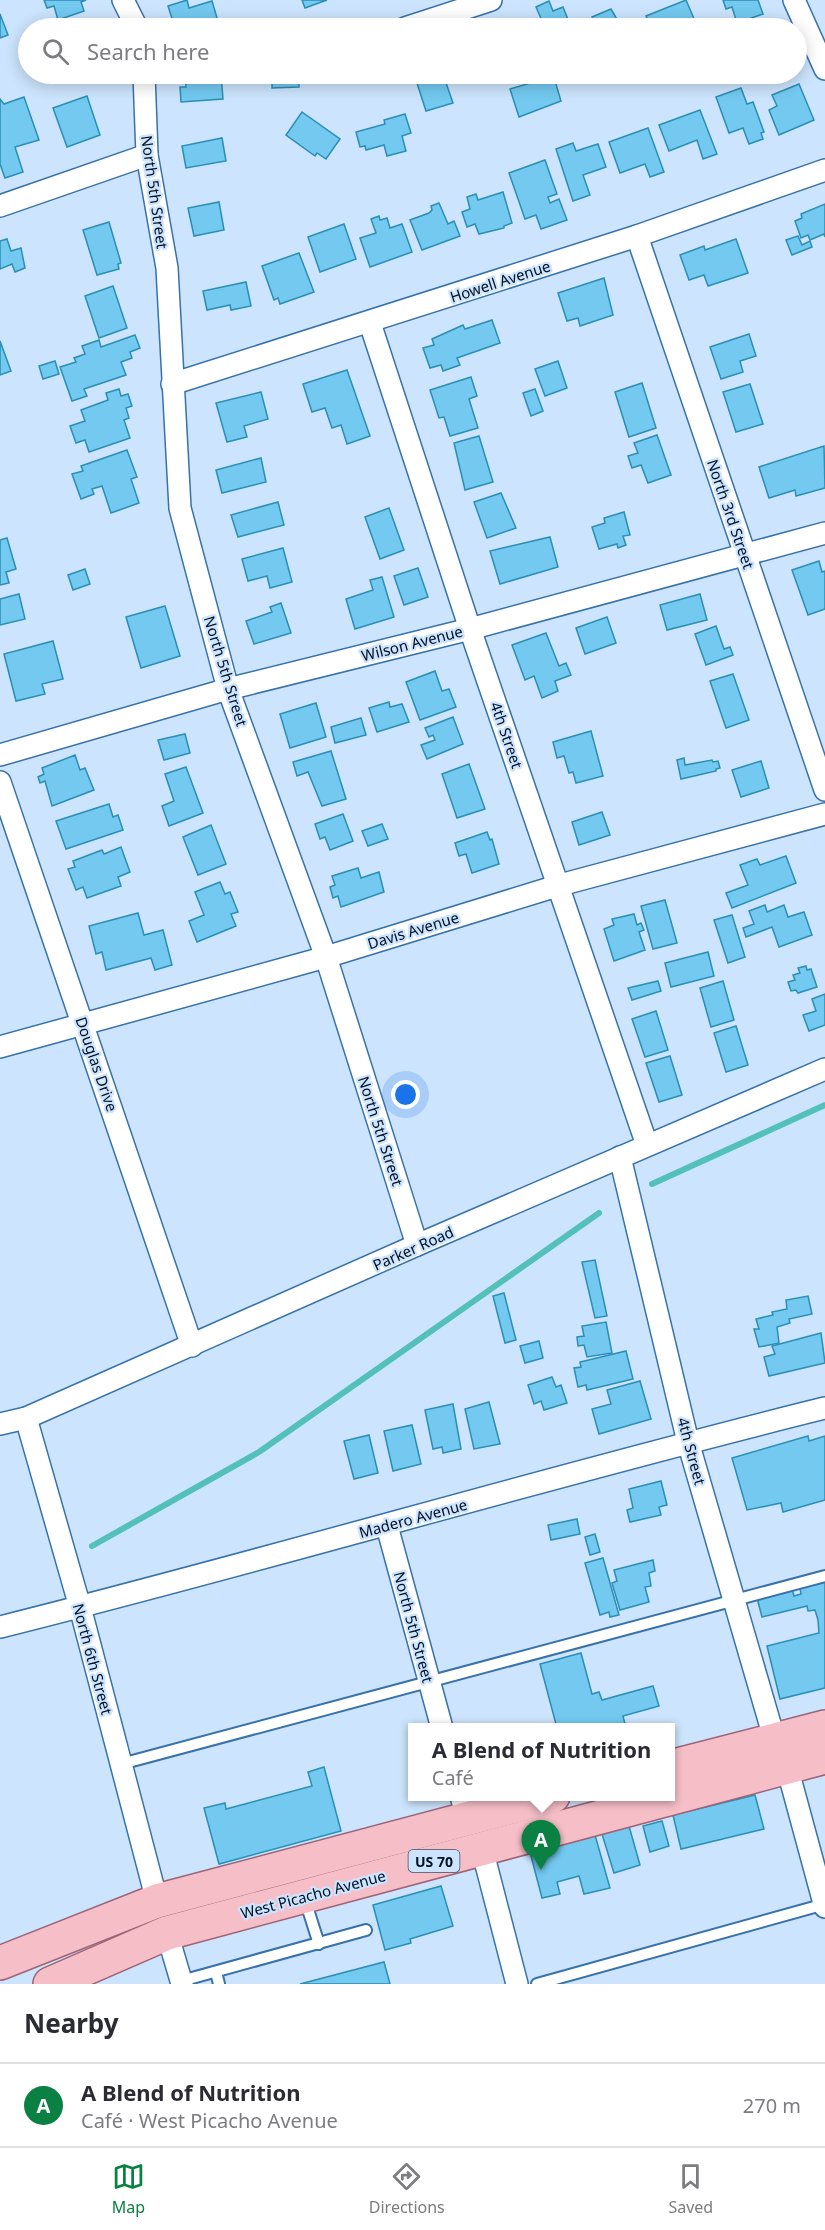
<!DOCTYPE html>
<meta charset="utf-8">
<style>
:root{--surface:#fff;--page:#f2f2f3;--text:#2b2b33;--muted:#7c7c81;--line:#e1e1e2;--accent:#0b8043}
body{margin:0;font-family:"Noto Sans",sans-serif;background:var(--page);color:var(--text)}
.you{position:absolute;left:406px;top:1095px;width:21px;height:21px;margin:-15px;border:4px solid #fff;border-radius:50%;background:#1a73e8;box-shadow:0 0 0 9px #1a73e833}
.badge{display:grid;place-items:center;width:39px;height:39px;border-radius:50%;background:var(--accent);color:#fff;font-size:20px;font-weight:700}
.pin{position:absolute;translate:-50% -50px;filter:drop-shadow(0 2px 3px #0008)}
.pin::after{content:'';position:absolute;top:32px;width:21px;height:18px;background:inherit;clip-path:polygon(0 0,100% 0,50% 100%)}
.popup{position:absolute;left:408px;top:1723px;width:267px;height:78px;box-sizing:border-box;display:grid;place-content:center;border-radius:0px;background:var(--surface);filter:drop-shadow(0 2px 4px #0005);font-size:20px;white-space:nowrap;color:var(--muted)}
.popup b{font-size:22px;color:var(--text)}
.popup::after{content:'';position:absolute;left:50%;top:100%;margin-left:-12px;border:12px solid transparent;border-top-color:var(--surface)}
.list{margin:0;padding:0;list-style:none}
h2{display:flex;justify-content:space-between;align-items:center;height:78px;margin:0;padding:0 24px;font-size:26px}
h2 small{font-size:20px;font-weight:400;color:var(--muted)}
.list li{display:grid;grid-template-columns:39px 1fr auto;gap:18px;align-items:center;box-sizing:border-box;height:84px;padding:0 24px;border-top:2px solid var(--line)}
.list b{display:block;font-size:22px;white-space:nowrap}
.list p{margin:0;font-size:20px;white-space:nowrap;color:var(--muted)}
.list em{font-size:20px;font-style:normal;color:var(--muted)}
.icon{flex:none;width:33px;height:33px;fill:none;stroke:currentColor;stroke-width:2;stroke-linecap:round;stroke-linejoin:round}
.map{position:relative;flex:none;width:825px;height:1984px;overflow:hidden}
.search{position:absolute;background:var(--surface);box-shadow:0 3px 15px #0003;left:18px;right:18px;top:18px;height:66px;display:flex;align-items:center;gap:15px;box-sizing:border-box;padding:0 21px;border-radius:33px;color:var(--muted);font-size:22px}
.sheet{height:162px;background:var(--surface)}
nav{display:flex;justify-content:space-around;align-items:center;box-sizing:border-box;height:84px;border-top:2px solid var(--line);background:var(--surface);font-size:16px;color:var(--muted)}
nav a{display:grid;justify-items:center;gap:3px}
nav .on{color:var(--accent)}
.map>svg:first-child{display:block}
</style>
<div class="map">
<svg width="825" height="1984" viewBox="0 0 825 1984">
<rect width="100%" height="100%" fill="#cce4fd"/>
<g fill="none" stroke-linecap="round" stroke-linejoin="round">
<g stroke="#53c0b9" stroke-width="6">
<path d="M652,1184l173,-79"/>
<path d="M92,1546l167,-94 340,-239"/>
</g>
</g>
<g fill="#73c9f0" stroke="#2a8eb5" stroke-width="1.5">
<path d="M44,0h42l-5,2 3,9 -26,9 -4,-14 -7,2z"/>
<path d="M187,0l2,8 23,-7 8,27h-45l-7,-22z"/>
<path d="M302,0h25l-22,8z"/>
<path d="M686,0l12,28h-47l-5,-12z"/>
<path d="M723,0h35l5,14 -26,9 -5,-16 -6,2z"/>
<path d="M549,1l4,10 10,-4 6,15 -9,6h-15l-9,-21z"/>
<path d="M611,9l11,19h-25l-5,-11z"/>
<path d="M0,14l8,21 -8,3z"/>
<path d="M185,74h36l2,25 -42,3 -1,-15h6z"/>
<path d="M272,74h27v13l-27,1z"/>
<path d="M425,74h18l10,29 -27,8 -11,-34z"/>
<path d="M535,74h18l8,27 -42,16 -9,-28 27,-8z"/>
<path d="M556,74h21v1l-19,6z"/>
<path d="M799,84l15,36 -35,15 -10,-25 8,-4 -5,-11z"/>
<path d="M741,88l6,16 6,-2 11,30 -3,1 2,6 -14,5 -6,-16 -14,5 -13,-36z"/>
<path d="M87,96l13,39 -33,12 -14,-39z"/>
<path d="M24,97l15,43 -24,7 8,25 -18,6 -5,-14v-65l4,5z"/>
<path d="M700,110l17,44 -14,5 -6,-19 -28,11 -10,-26z"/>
<path d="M302,112l38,27 -14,20 -9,-6 -2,3 -29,-21z"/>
<path d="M405,114l6,19 -9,3 4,15 -19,5 -3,-11 -18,5 -1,-4 -5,1 -4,-15 29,-8 -1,-4z"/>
<path d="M648,128l16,44 -14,5 -5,-13 -25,9 -11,-31z"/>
<path d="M222,138l4,23 -40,7 -4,-22z"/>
<path d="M573,143l3,8 22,-7 8,23 -23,8 7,20 -17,6 -17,-52z"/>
<path d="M545,160l12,34 -9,3 2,6 9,-4 8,21 -26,9 -5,-14 -11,4 -16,-46z"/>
<path d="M503,192l9,31 -8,3v2l-25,6 -4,-10 -8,3 -5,-15 8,-3 -3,-12 9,-3 2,6z"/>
<path d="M219,202l5,28 -30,6 -6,-28z"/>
<path d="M439,203l9,21 6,-3 6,15 -38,14 -12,-30 19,-7 3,-3 -1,-4z"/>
<path d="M825,204v33l-1,-3 -14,6 -2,-5 -7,3 -6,-17 7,-3 -1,-4z"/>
<path d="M379,216l1,4 7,-2 3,10 12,-4 10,28 -42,15 -10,-29 16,-5 -5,-14z"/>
<path d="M109,222l12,41 -3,1 1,5 -22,6 -14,-45z"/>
<path d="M344,224l12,35 -36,13 -12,-35z"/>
<path d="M798,236l4,9 8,-4 2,6 -20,8 -6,-15z"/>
<path d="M7,239l4,12 10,-3 4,20 -10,4 -3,-8 -12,5v-28z"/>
<path d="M736,239l12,34 -40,13 -4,-11 -15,5 -9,-25 24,-9 1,4z"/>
<path d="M299,253l15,39 -34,12 -2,-6 -4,2 -12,-34z"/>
<path d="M604,278l9,37 -33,11 -2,-8 -11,3 -9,-28z"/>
<path d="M246,282l5,24 -20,4 -1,-5 -23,5 -4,-19z"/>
<path d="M113,286l14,42 -28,10 -14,-42z"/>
<path d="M492,320l8,23 -43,15 3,7 -17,6 -2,-6 -11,3 -7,-20 11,-3 -2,-6 31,-14 2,4z"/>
<path d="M749,334l7,22 -16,5 3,11 -22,7 -11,-32z"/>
<path d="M135,335l5,13 -10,4 2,6 -11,4 5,13 -42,14 3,7 -15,5 -12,-34 16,-5 -2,-4 11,-4 -3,-8 17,-6 2,7z"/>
<path d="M0,341l11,30 -11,4z"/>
<path d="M55,361l4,13 -16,5 -4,-13z"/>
<path d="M558,361l9,27 -22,8 -10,-27z"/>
<path d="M347,370l23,66 -23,8 -6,-19 -9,3 -7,-20 -13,4 -9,-28z"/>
<path d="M471,377l6,19 -8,3 9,29 -28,8 -6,-19 -5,1 -9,-28z"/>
<path d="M642,383l14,45 -27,9 -14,-45z"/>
<path d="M750,384l13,40 -27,8 -13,-40z"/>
<path d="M119,389l2,7 7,-2 4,12 -6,2 3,10 -5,2 6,18 -41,14 -4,-12 -9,3 -6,-17 15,-5 -4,-11 27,-10 -2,-7z"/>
<path d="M535,389l8,22 -12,5 -8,-23z"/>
<path d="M261,392l7,27 -24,7 3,11 -20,5 -11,-39z"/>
<path d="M657,435l14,40 -23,8 -7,-18 -9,3 -4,-12 10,-3 -4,-10z"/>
<path d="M479,436l14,46 -28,8 -11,-47z"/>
<path d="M824,446l1,42 -29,8 -1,-6 -26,8 -10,-31z"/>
<path d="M127,450l10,27 -6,2 8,24 -28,10 -9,-27 -10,3 2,5 -13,5 -9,-25 11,-3 -2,-5z"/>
<path d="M261,458l5,24 -44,11 -6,-23z"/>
<path d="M501,493l15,35 -29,10 -13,-36z"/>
<path d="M278,502l6,23 -46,12 -7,-22z"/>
<path d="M389,508l15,42 -24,9 -15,-42z"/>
<path d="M624,512l6,23 -7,1 3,9 -8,3 -1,-4 -18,5 -7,-22 13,-4 -1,-5z"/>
<path d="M550,537l8,30 -58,17 -10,-33z"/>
<path d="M7,538l9,31 -10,3 3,11 -9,2v-45z"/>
<path d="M283,548l9,34 -22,6 -3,-12 -19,5 -6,-22z"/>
<path d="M819,561l3,11 3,-1v38l-17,6 -16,-45z"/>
<path d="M418,568l10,29 -24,8 -10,-29z"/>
<path d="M85,569l5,15 -17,6 -5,-15z"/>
<path d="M382,577l12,40 -39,12 -9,-30 27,-9 -3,-10z"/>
<path d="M19,594l6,25 -25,6v-26z"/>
<path d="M700,594l7,26 -40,10 -7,-25z"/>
<path d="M281,603l10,30 -37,11 -8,-23 26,-9 -2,-5z"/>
<path d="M165,606l15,50 -39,12 -15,-51z"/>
<path d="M607,617l9,26 -31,11 -9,-26z"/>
<path d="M716,626l8,23 6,-2 3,8 -27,10 -11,-31z"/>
<path d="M546,633l13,33 7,-3 5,12 -16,6 3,10 -16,7 -8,-22 -9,4 -13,-35z"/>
<path d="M53,641l10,38 -21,5 3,10 -29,7 -12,-47z"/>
<path d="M435,671l7,20 7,-2 7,18 -36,13 -14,-38z"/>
<path d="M733,674l16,46 -23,8 -16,-47z"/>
<path d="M389,702l1,5 12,-3 7,18 -32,10 -8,-24z"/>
<path d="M316,703l10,34 -36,11 -10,-34z"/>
<path d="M453,717l10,27 -36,15 -6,-14 14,-5 -2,-5 -4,2 -4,-9z"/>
<path d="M361,718l5,17 -31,8 -4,-16z"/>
<path d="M591,731l12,45 -27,7 -3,-11 -4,1 -5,-17 -7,2 -4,-16z"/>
<path d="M185,734l5,19 -26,7 -6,-20z"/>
<path d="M331,751l15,48 -24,7 -14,-34 -11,4 -4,-14z"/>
<path d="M75,755l5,15 5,-2 9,22 -42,16 -7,-25 -5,2 -2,-6 6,-3 -2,-6z"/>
<path d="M684,758l1,7 27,-5 1,2 5,-1 2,7 -4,1v2l-35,8 -4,-19z"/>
<path d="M761,761l8,27 -28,9 -9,-27z"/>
<path d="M469,764l16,45 -28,9 -15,-44z"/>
<path d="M186,767l17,46 -34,13 -7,-20 12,-5 -9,-27z"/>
<path d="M109,804l4,13 5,-2 5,15 -57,19 -10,-28z"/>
<path d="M602,812l8,23 -31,10 -7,-23z"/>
<path d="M343,814l10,27 -23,9 -5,-13 -5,2 -5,-15z"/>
<path d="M382,824l6,15 -20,7 -6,-15z"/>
<path d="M211,825l15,39 -28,11 -15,-38z"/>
<path d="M487,832l3,8 2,-1 7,25 -27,9 -6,-19 -7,2 -4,-13z"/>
<path d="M121,847l9,25 -12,5 3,9 -34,12 -4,-11 -7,3 -8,-21 7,-2 -2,-6 29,-11 2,4z"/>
<path d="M786,856l10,27 -64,25 -6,-15 22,-8 -8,-20 17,-6 3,6z"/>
<path d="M358,868l3,10 18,-6 5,20 -43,15 -3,-11 -5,2 -3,-11 5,-2 -3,-9z"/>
<path d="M220,882l5,12 5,-2 8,20 -7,2 5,12 -39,16 -8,-21 15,-6 -9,-23z"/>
<path d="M665,900l12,43 -24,6 -12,-43z"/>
<path d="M765,905l2,7 17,-7 4,12 16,-5 8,23 -33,12 -7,-20 -26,10 -3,-9 11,-4 -5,-13z"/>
<path d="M138,913l6,22 19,-5 9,35 -17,5 -4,-12 -45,12 -4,-18 -6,2 -7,-28z"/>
<path d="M634,914l3,11 4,-2 3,7 -5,2 6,18 -31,11 -10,-32 10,-4 -2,-6z"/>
<path d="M732,915l13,42 -17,6 -14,-43z"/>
<path d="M708,952l6,24 -43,11 -6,-24z"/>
<path d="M806,966l1,4 4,-1 6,18 -19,6 -2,-3 -5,1 -3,-9 7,-2 -2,-5 7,-2 -2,-5z"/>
<path d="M658,981l3,10 -29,9 -4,-12z"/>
<path d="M723,981l11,39 -23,7 -11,-39z"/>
<path d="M825,994v31l-16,6 -6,-16 13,-4 -4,-12z"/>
<path d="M656,1011l12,39 -23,7 -13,-38z"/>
<path d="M736,1026l12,39 -22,7 -12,-39z"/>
<path d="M670,1056l12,39 -23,7 -13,-39z"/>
<path d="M595,1260l12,56 -12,2 -13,-56z"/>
<path d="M504,1293l12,47 -11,3 -12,-47z"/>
<path d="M808,1296l4,18 -23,5 1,4 -13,4 2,16 -20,4 -5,-18h5l-3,-10 17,-4 -1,-3 15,-3 -1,-9z"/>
<path d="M606,1322l6,31 -25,4 -3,-12 -6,1 -1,-9 7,-1 -2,-10z"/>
<path d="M821,1333l4,30 -56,13 -5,-19 11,-3 -3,-8z"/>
<path d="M539,1341l4,17 -18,5 -5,-17z"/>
<path d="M626,1351l7,28 -46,11 -1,-5 -8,2 -4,-19 7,-1 -1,-5z"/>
<path d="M552,1377l4,10 5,-2 6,18 -23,7 -3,-9 -7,3 -6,-19z"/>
<path d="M640,1381l11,38 -52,15 -7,-25 19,-5 -4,-14z"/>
<path d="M489,1402l11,42 -26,5 -9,-40z"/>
<path d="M453,1404l8,45 -18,4 -1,-6 -9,2 -8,-39z"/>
<path d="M412,1425l9,39 -28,7 -9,-40z"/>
<path d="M369,1435l9,38 -24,6 -10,-38z"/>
<path d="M808,1436l1,5 16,-5v64l-42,12 -2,-9 -34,7 -15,-52z"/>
<path d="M661,1481l6,24 -8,2 2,8 -31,7 -3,-12 6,-2 -4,-19z"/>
<path d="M577,1519l3,15 -29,6 -3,-15z"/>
<path d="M595,1534l5,18 -10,3 -5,-18z"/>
<path d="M603,1558l16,57 -9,2 -1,-5 -9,3 -15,-52z"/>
<path d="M653,1560l2,11 -6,2 2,13 -6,1 4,15 -29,8 -8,-27 5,-2 -3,-11z"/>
<path d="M825,1581v107l-45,11 -13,-53 52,-13 -1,-13 -3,-10 -7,1 -1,-5 -45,11 -6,-23 35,-9 3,11 7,-2 -1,-6z"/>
<path d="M581,1653l11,41 7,-2 3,8 51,-14 6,20 -36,10 3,12h-69l-17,-64z"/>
<path d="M324,1767l17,64 -122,33 -15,-56 21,-5 1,6 86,-23 -4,-14z"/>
<path d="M755,1795l9,34 -83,20 -8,-34z"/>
<path d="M662,1821l7,25 -19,6 -7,-26z"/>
<path d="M629,1826l11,39 -26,8 -12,-39z"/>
<path d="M595,1835l15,53 -26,6 -5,-18 -22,6 3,12 -18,4 -12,-46z"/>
<path d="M441,1886l12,40 -43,13 1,4 -26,7 -12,-45z"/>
<path d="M384,1962l6,22h-90z"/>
</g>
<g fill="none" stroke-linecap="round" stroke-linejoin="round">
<g stroke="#3872aa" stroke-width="14">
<g id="lane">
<path d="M121,1764l704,-188"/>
<path d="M305,1900l14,44"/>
<path d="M216,1972l3,12"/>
<path d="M181,1981l185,-51"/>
<path d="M537,1984l288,-80"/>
</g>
</g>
<g stroke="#3872aa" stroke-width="24">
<g id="street">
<path d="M123,0l14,28"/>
<path d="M794,0l31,69"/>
<path d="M405,28l86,-28"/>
<path d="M144,74l3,81 20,113 13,240 48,181 98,268 91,288"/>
<path d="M0,206l147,-51"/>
<path d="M637,236l188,554"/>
<path d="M370,323l100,306 177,516"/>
<path d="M172,384l465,-148 188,-66"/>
<path d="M0,755l228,-66 242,-60 355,-96"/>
<path d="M0,782l192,564"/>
<path d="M0,1047l326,-90 234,-72 265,-71"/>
<path d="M620,1157l68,285 87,299"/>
<path d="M26,1418l54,189 77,294"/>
<path d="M0,1424l26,-6 391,-173 408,-176"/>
<path d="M387,1526l55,202"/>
<path d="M0,1627c276,-69 549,-151 825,-219"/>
<path d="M787,1767l38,140"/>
<path d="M461,1796l6,22"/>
<path d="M482,1849l35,135"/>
<path d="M167,1933l15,51"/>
</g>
</g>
<g stroke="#9c6476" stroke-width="36">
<g id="primary">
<path d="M670,1767l155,-40"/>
<path d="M0,1963l157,-62 396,-105"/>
<path d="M50,1984l117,-51 658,-176"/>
</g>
</g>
<use href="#lane" stroke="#fff" stroke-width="10"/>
<use href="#street" stroke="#fff" stroke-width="21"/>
<use href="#primary" stroke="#f6bec7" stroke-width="33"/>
</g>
<g text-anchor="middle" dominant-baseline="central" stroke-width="4.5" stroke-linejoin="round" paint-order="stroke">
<rect fill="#cce4fd" stroke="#3d5066" stroke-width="1.5" x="408.5" y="1850" width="51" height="22" rx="4.5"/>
<g font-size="14" font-weight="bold" fill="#001025">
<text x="434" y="1861">US 70</text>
</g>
<g font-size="15" fill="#001025" stroke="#cce4fd">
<text transform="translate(155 192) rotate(82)">North 5th Street</text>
<text transform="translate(500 281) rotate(-18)">Howell Avenue</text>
<text transform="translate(731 514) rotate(71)">North 3rd Street</text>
<text transform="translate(412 643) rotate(-14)">Wilson Avenue</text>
<text transform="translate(226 671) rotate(73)">North 5th Street</text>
<text transform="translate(507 735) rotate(71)">4th Street</text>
<text transform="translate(413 930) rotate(-17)">Davis Avenue</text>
<text transform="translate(97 1064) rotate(71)">Douglas Drive</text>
<text transform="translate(381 1131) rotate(72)">North 5th Street</text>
<text transform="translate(413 1248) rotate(-24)">Parker Road</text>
<text transform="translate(692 1451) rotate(75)">4th Street</text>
<text transform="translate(413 1518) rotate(-15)">Madero Avenue</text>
<text transform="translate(414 1627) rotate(75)">North 5th Street</text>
<text transform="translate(93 1659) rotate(75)">North 6th Street</text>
<text transform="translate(313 1894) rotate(-15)">West Picacho Avenue</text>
</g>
</g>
</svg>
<div class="you"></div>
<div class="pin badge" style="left:541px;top:1870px">A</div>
<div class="popup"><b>A Blend of Nutrition</b>Café</div>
<div class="search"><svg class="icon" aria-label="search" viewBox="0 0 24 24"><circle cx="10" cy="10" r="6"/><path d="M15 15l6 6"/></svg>Search here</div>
</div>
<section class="sheet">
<h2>Nearby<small></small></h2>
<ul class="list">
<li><span class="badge">A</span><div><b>A Blend of Nutrition</b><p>Café · West Picacho Avenue</p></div><em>270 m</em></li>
</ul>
</section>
<nav>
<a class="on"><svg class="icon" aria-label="map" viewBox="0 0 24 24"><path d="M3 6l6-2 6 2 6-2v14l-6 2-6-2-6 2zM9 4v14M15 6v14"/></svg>Map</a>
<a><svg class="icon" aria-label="directions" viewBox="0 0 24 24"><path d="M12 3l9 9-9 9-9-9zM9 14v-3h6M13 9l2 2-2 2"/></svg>Directions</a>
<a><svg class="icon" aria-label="saved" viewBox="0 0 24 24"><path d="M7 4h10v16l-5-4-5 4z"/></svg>Saved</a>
</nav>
